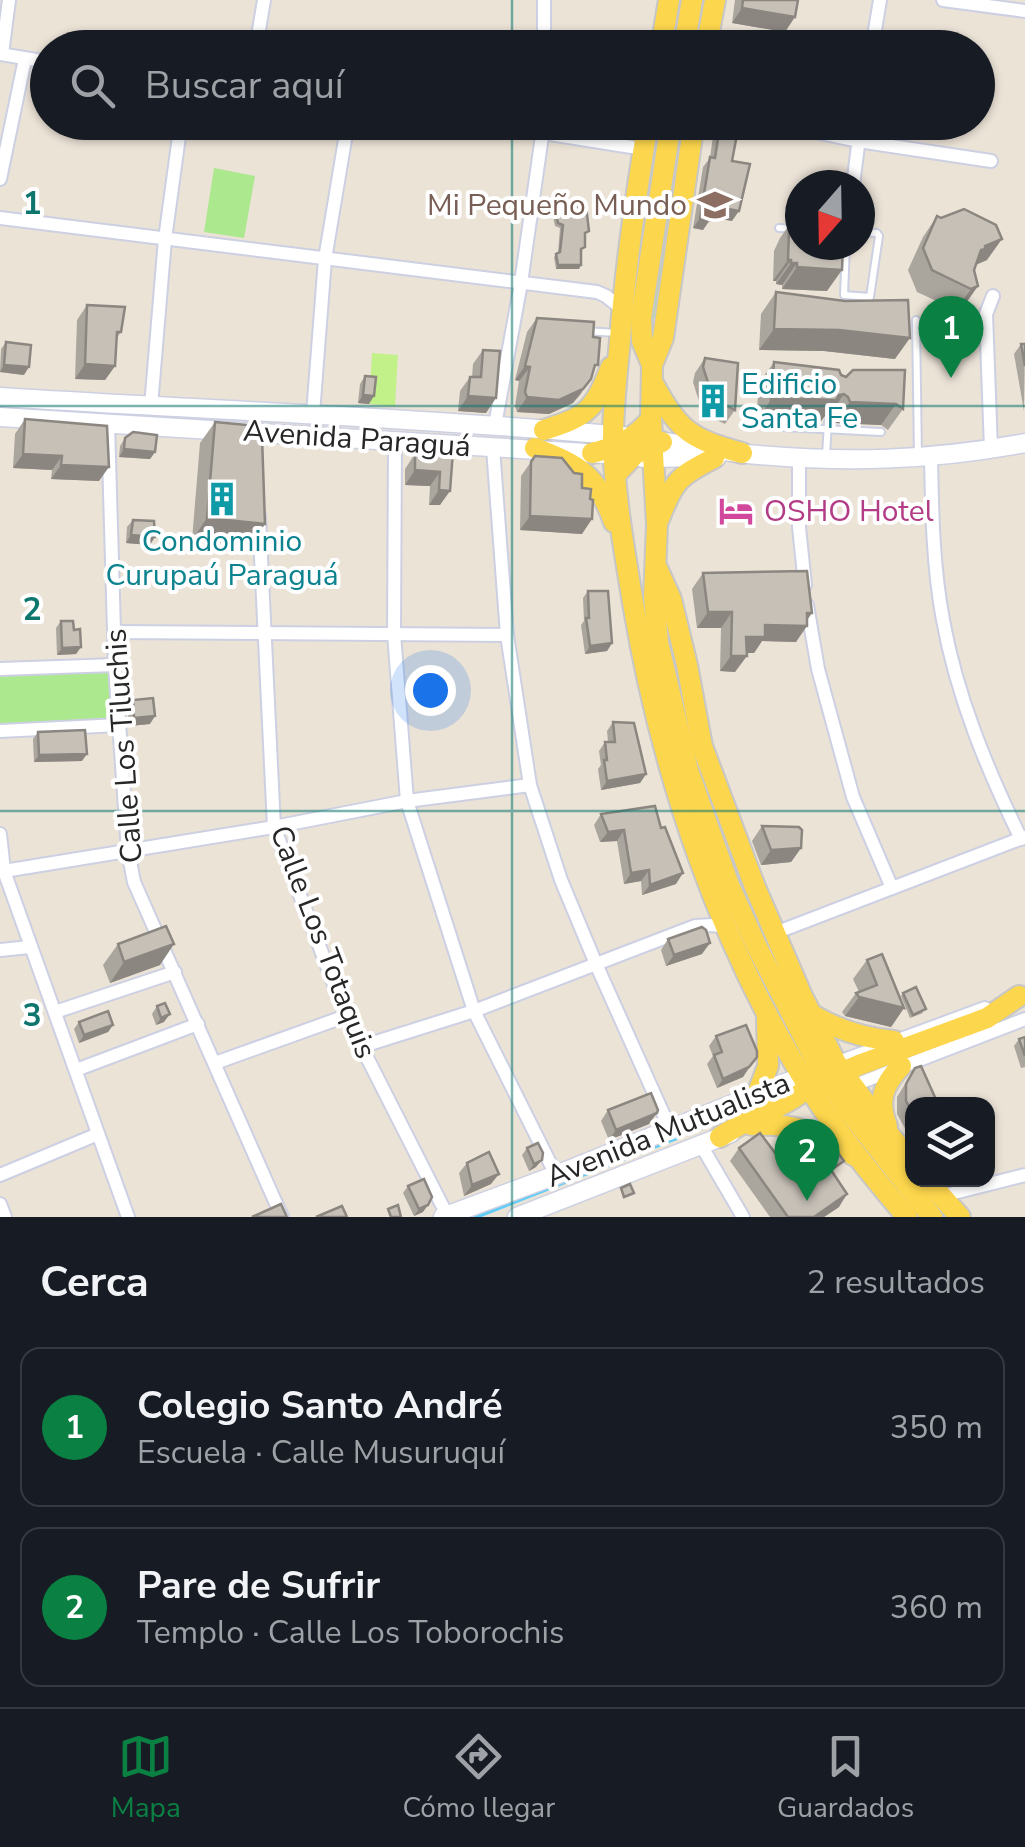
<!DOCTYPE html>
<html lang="es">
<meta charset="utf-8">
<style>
:root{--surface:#171b24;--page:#20242c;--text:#f1f3f6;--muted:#9ea1a6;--line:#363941;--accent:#0b8043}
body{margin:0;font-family:"Nunito Sans",sans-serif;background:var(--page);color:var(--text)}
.controls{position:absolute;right:30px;bottom:30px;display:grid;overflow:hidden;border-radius:20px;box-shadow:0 2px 8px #0004}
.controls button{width:90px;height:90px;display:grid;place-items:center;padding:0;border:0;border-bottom:2px solid var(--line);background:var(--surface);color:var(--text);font:50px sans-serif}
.compass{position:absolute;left:785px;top:170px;width:90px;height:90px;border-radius:50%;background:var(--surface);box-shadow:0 2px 8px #0004;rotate:200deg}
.you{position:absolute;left:430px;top:690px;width:35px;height:35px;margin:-25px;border:8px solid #fff;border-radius:50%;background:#1a73e8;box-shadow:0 0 0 15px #1a73e833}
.badge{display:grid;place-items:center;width:65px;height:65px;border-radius:50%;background:var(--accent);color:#fff;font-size:32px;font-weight:700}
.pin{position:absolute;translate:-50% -82px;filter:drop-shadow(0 2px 5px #0008)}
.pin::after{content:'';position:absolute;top:52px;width:35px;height:30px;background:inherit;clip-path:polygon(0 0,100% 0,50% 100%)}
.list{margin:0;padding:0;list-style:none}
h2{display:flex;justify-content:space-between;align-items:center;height:130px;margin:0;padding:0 40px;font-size:42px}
h2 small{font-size:32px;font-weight:400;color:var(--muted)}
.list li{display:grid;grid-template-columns:65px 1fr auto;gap:30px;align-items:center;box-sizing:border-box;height:160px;margin:0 20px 20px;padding:0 20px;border:2px solid var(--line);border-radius:20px}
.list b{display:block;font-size:38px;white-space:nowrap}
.list p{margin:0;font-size:32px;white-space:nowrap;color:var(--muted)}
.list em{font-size:32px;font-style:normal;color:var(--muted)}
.icon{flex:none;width:55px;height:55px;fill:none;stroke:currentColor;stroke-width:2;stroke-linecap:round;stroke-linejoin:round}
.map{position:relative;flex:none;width:1025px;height:1217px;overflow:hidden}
.search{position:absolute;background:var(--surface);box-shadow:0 2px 8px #0004;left:30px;right:30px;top:30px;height:110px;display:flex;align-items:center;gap:25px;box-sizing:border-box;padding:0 35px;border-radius:55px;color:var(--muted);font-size:38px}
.sheet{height:490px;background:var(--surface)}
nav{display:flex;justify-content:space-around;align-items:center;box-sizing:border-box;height:140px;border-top:2px solid var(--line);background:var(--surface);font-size:28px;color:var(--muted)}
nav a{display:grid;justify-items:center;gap:5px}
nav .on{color:var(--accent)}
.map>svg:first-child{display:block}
</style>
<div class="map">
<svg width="1025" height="1217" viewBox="0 0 1025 1217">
<rect width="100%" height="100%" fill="#ece3d7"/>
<g fill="#abe88e">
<path d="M682,123h6l-32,193 -3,3 -4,-2 27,-184z"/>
<path d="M214,168l41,8 -11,62 -40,-6z"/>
<path d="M111,669l1,53 -112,5v-53z"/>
<path d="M710,784l77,192 -21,-22 -53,-135z"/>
</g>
<g fill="#c2f089">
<path d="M959,319l2,40 -21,1 -3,-40z"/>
<path d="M372,353l26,2 -3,51 -26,-2z"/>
</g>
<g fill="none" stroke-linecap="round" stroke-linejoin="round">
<path stroke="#60cdf8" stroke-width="4" d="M476,1217l206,-81"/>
<g stroke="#ccd0e2" stroke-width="10">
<g id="service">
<path d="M779,228l21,1"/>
<path d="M846,245l-2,50 26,2 9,-61 -2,-3 -17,-1"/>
<path d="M916,320l2,137"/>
<path d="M585,331l32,2"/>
<path d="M763,426l118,6"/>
<path d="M826,456l2,-34"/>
</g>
</g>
<g stroke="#ccd0e2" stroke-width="16">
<g id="minor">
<path d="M544,0v48"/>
<path d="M943,0l82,11"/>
<path d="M256,48l8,-48"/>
<path d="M872,48l8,-48"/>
<path d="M0,54l48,8"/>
<path d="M2,54l7,-54"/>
<path d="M474,122l170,27"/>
<path d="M768,122l90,19 133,20"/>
<path d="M0,179l25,-120"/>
<path d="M853,185l8,-63"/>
<path d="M0,218l597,74 9,4 16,13"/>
<path d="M151,406l14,-167 16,-117"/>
<path d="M313,414l12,-155 23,-137"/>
<path d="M108,423l7,242 13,186 6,31 148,335"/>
<path d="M495,425l26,-142 23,-161"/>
<path d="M395,442l-1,192 13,167 67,210 82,164"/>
<path d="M493,448l14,187 23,150 31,95 35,84 74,165"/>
<path d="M991,449l-5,-135 7,-18"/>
<path d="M799,458v69l6,58"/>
<path d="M931,458c1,54 2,109 12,162 14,77 44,149 78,219"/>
<path d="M259,516l15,311 72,189 101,199"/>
<path d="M807,605l11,64 35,128 39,91"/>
<path d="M115,632l392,3"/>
<path d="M0,669l115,-4"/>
<path d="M0,731l119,-6"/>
<path d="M0,834l4,37 124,346"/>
<path d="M4,871l270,-44 133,-26 123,-16"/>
<path d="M775,933l250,-96"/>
<path d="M0,950l30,-3"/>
<path d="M55,1012l120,-40"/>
<path d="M360,1047l114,-36 221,-85 18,-1 14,3"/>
<path d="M215,1063l131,-47"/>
<path d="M836,1063l149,-55"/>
<path d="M76,1070l122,-46"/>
<path d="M852,1086l173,-67"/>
<path d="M701,1145l42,72"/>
<path d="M0,1175l98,-41"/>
<path d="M942,1196l83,-21"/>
<path d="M0,1204l5,13"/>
</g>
</g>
<g stroke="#ccd0e2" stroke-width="21">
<g id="secondary">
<path d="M0,397c204,13 408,20 612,38 45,4 89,14 135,19 98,9 181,7 278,-11"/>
<path d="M0,417l603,37"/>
<path d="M643,458l74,-1"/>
<path d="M443,1217l113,-42 259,-104"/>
<path d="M517,1217l214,-84"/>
</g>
</g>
<g stroke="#c7c7c7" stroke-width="24">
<g id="primary">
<path d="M661,48l8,-48"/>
<path d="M684,48l8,-48"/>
<path d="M706,48l9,-48"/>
<path d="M648,122c-12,73 -23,145 -28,218 -3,33 -7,65 -7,98 1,55 11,111 20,165 29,173 87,345 182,494 27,42 60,82 92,120"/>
<path d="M671,122l-30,196 1,23 10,24 -1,54 6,106 -3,73 4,44 30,128 41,115 28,62 63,122 27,40 85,108"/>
<path d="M652,365l11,-27 31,-216"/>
<path d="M654,385c25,47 38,54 88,68"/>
<path d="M544,430c42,-13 51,-20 67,-63"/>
<path d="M535,448c44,17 63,28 79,74"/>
<path d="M592,453c25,-6 42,-14 59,-34"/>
<path d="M616,474l19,-20 27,-12"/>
<path d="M659,519c15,-39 19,-42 55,-61"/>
<path d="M657,568l14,31 16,66 15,81 53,141 47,109 34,67 55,74 21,25"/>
<path d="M811,1014c26,16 52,24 83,27"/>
<path d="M833,1080l10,-8 16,-7 128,-47 32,-22"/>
<path d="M758,1092l10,-26 -1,-48"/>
<path d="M752,1125c43,-2 65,7 101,30"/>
<path d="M887,1126c-10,-25 -4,-41 14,-60"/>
<path d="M720,1137c27,-20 78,-33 96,-58"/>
<path d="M927,1180l33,37"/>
</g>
</g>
<use href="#service" stroke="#fff" stroke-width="6"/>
<use href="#minor" stroke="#fff" stroke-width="12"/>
<use href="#secondary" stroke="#fff" stroke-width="18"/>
<use href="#primary" stroke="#fcd64c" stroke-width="20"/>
</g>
<g fill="#aaa59d">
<path d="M735,0h63l-13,32 -53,-9z"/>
<path d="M720,126l12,35v60l-22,-4 -7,13 -10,-2 10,-61 7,-9 3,-22z"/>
<path d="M555,209l30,26 -6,34h-23l-2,-12 4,-4 2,-25 -5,-2 -3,-14z"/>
<path d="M937,216l4,2 46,42 -12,5 -1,5 4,16 -15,21 -7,3 -39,-18 -9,-22 15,-33z"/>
<path d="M795,217l32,74 -45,-2v-4l-6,-1v-3h-3l1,-30 6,-13z"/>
<path d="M776,292l119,67 -71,-8 -65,-1 2,-36z"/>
<path d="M87,305l34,27 -5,7 -1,27 -10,14 -30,-1 2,-59z"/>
<path d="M537,318l56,54 -12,22 -8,9 -24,11 -32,-2 -2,-6 4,-25 -4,-1 12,-48z"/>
<path d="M6,342l18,33 -24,-3 1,-23z"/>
<path d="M1021,344h4l-1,67 -10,-57z"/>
<path d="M483,350l3,63 -28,-2 2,-20 10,-14h2l1,-13z"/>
<path d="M705,358l30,52 -10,14 -15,-7 -9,-10 -4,-12 -4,-13 2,-9z"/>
<path d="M774,362l72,15 7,-7 50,39 -15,21 -7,-5 -46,-2 -1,-5 -5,-3 -4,1 -4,5 -58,-2 -7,2 3,-38z"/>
<path d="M365,376l4,28 -11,-1 2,-19z"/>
<path d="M25,419l74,62 -48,-2 1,-9 -39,-2 2,-34z"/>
<path d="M215,422l50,102 -15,21 -58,-5 8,-97z"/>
<path d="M125,438l30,14 -5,7 -31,-2 1,-11z"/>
<path d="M418,449l35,2 -13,54h-11l1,-19 -25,-1v-16z"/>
<path d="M535,456l47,78 -62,-4 1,-54z"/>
<path d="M133,520l17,25 -24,-2 1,-16z"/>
<path d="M703,573l104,47 -11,22 -34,-1 -8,12h-8l-11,19 -15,-1 1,-43h-24l-5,-39z"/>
<path d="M588,591l24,52 -5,8 -22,3 -4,-29 3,-4 -1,-23z"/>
<path d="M61,621l13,9 7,17 -5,7 -19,1 -1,-27z"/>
<path d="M133,700l17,24 -21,2 -1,-18z"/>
<path d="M613,722l33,52 -6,9 -39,7 -3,-21 3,-4 -2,-14 6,-9h3l-1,-11z"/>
<path d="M38,732l44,29 -48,1 -1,-23z"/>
<path d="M601,814l60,14 15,56 -34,11 -1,-14 -17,3 -7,-43 -17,1 -6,-17z"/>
<path d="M762,826l39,22 -10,14 -30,3 -9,-24z"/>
<path d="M668,939l34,15 -36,12 -5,-16z"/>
<path d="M118,944l42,21 -50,18 -7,-18z"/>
<path d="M867,960l37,48 -13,19 -46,-11 -3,-4 14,-19 3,-1 -6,-13z"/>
<path d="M903,993l20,20 -13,5 -9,-22z"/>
<path d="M157,1006l7,16 -8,3 -4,-11z"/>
<path d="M79,1022l34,3 -5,7 -29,11 -5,-14z"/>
<path d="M716,1036l41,21 -14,20 -26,11 -10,-24 6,-8 -4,-10z"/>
<path d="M1025,1037v30l-4,1 -7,-22 5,-7z"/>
<path d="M915,1068l-3,36v28h-5l-10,-18v-17z"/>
<path d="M608,1110l41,14 -40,16 -8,-19z"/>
<path d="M527,1148l9,19 -7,4 -7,-16z"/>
<path d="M739,1148l58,34 16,-12 -2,-2 9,-13 14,19 5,33 -15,10h-54l-40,-56z"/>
<path d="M467,1163l24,21 -27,12 -5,-23z"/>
<path d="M408,1186l15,26 -9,4 -11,-23z"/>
</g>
<g fill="#8b8680">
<path d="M742,8l53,9 -10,15 -53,-9z"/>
<path d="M712,206l27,5 -7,10 -27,-5z"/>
<path d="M700,218l10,2 -7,10 -10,-2z"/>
<path d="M1002,239l-15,21 -14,6 8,-16 4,-4z"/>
<path d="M788,260h3l-15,21h-3z"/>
<path d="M791,263h6l-15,22 -6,-1z"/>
<path d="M558,265h23l-2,4h-23z"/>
<path d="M797,267l45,3 -15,21 -45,-2z"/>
<path d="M978,286l-15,21 -7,3 15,-21z"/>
<path d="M774,329l65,1 71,8 -15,21 -71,-8 -65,-1z"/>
<path d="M85,364l30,2 -10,14 -30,-1z"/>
<path d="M4,365l25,2 -5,8 -24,-3z"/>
<path d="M525,366l5,1 -11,14 -4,-1z"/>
<path d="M591,379l-18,24 -24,11 -32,-2 10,-15z"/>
<path d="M844,394l-15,21 -4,1 -4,5 -58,-2 -7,2 15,-21 7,-2z"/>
<path d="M363,395l11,1 -5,8 -11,-1z"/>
<path d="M468,396l28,2 -10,15 -28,-2z"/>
<path d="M850,402l46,2 -15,21 -46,-2z"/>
<path d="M124,449l31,3 -5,7 -31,-2z"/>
<path d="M23,454l39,2 -10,14 -39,-2z"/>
<path d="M61,465l48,2 -10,14 -48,-2z"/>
<path d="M415,470l25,2 -10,14 -25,-1z"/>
<path d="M439,490l11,1 -10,14h-11z"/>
<path d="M530,516l62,3 -10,15 -62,-4z"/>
<path d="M207,518l58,6 -15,21 -58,-5z"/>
<path d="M131,535l24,2 -5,8 -24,-2z"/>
<path d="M708,612h24l-11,16h-24z"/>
<path d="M807,613h5l-9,13h4l-11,16 -34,-1 -8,12h-19l11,-16 19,-12z"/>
<path d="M612,643l-5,8 -22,3 5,-8z"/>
<path d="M81,647l-5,7 -19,1 5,-7z"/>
<path d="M731,656h16l-12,16 -15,-1z"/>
<path d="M155,716l-5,8 -21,2 5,-8z"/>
<path d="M87,754l-5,7 -48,1 5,-7z"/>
<path d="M646,774l-6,9 -39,7 6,-9z"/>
<path d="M624,830l-7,11 -17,1 8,-10z"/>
<path d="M801,848l-10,14 -30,3 10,-15z"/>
<path d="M649,870l-8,11 -17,3 7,-11z"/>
<path d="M683,873l-7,11 -34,11 8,-10z"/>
<path d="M710,943l-8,11 -36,12 8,-11z"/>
<path d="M174,944l-14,21 -50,18 14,-21z"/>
<path d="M859,997l45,11 -13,19 -46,-11z"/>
<path d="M170,1014l-6,8 -8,3 5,-7z"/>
<path d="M113,1025l-5,7 -29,11 5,-8z"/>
<path d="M749,1067l-6,10 -26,11 6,-9z"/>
<path d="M657,1113l-8,11 -40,16 7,-10z"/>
<path d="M542,1160l-6,7 -7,4 5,-7z"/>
<path d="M499,1174l-8,10 -27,12 8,-11z"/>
<path d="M847,1194l-8,13 -15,10h-10z"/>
<path d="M428,1205l-5,7 -9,4 5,-7z"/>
</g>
<g fill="#c6c0b7" stroke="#8b8680" stroke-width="2.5">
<path d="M743,0h55l-3,17 -53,-9z"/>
<path d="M720,126l18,3 -6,32 18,3 -11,47 -27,-5 -2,14 -10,-2 10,-61 5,1z"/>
<path d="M586,206l3,25 -4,2v14l-4,2v16h-23l-2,-11 4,-2 3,-27 -5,-2 -3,-14z"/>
<path d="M964,209l32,16 6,14 -17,7v3l-4,1 -7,20 4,16 -7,3 -39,-19 -9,-22 14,-32 4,2z"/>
<path d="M795,217h5v28h43l-1,25 -45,-3v-4h-6v-3h-3l1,-30h3l1,-8h2z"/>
<path d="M776,292l69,9 63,-1 2,38 -71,-8 -65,-1z"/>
<path d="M87,305l38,2 -4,25h-4l-2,34 -30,-2z"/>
<path d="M537,318l57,4 -1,15 7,1 -2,27h-3l-4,14 -8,10 -24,11 -32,-3 -2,-5 5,-25 -5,-1z"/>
<path d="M6,342l25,3 -2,22 -25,-2z"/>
<path d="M1021,344h4v22z"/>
<path d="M483,350l17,1 -4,47 -28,-2 2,-19h11z"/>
<path d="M705,358l33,5 -3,47 -14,-7 -10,-11 -8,-25z"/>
<path d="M774,362l65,8 2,5 5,2 7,-7h52l-2,39 -7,-5 -46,-2 -2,-5 -4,-3 -5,1 -3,5 -58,-2 -7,2z"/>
<path d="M365,376l11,1 -2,19 -11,-1z"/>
<path d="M25,419l82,7 2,41 -48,-2 1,-9 -39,-2z"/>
<path d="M215,422l32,3 9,3 6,9 3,87 -58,-6z"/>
<path d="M133,432l24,3 -2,17 -31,-3 1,-11z"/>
<path d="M418,449l35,2 -3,40 -11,-1 1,-18 -25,-2v-15h3z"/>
<path d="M535,456l27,2 12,15 8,1v14l9,1 -1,10 3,1 -1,19 -62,-3 1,-54z"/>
<path d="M133,520l21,1 1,16 -24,-2z"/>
<path d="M807,571l5,42h-5v13l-42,-1v12h-19l1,19h-16l1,-44h-24l-5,-39z"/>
<path d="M588,591h20l4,52 -22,3 -4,-28h3z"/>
<path d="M61,621h12l1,9 6,-1 1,18 -19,1z"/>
<path d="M153,698l2,18 -21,2 -1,-18z"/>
<path d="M613,722l21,1 12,51 -39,7 -3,-21h3l-2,-18h10z"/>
<path d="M85,730l2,24 -48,1 -1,-23z"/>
<path d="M655,806l6,22 4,-1 18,46 -33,12 -1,-15 -18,3 -7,-43 -16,2 -7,-18z"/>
<path d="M762,826l37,1 3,3 -1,18 -30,2z"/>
<path d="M166,926l8,18 -50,18 -6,-18z"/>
<path d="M702,927l4,3 4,13 -36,12 -6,-16z"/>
<path d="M882,954l22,54 -45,-11 -3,-4 21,-8 -10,-25z"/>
<path d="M916,987l10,22 -13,6 -10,-22z"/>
<path d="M165,1003l5,11 -9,4 -4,-12z"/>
<path d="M108,1011l5,14 -29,10 -5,-13z"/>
<path d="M746,1025l11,26v6l-8,10 -26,12 -9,-24 8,-3 -6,-16z"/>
<path d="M1025,1037v19l-6,-17z"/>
<path d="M921,1066l17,38h-26v8l-6,-11v-17l9,-16z"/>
<path d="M651,1093l7,17 -1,3 -41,17 -8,-20z"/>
<path d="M760,1133l37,49 29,-20 -6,-7 13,-9 11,15 -13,9 16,24 -33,23h-26l-49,-69z"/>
<path d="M538,1143l5,10 -1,7 -8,4 -7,-16z"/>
<path d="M489,1152l10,22 -27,11 -5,-22z"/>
<path d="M424,1179l8,18 -4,8 -9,4 -11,-23z"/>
<path d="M630,1184l4,9 -10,4 -3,-9z"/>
<path d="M281,1204l6,13h-35z"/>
<path d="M398,1205l3,12h-10l-3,-8z"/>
<path d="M342,1206l5,11h-31z"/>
</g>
<path fill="none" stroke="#0f766e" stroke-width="2.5" stroke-opacity="0.55" d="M512,0v48M512,122v1095M0,406h1025M0,811h1025"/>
<defs>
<g id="school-bare" transform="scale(2.7)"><path d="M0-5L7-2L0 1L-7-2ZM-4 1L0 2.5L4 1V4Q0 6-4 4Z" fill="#8d6e63" stroke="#fff" stroke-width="2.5" paint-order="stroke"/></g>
<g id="building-bare" transform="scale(2.7)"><path d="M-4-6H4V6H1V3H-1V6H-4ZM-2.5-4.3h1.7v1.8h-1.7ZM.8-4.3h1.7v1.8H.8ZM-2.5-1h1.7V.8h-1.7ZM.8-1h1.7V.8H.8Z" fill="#0f9aa8" stroke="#fff" stroke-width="2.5" paint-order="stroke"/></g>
<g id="hotel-bare" transform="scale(2.7)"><path d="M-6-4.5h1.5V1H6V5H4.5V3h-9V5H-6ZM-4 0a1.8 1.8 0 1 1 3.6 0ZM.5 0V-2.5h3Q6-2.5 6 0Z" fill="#d1479c" stroke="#fff" stroke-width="2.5" paint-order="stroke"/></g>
</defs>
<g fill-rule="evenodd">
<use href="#school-bare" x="715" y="205"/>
<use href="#building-bare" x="713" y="401"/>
<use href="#building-bare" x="222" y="499"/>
<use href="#hotel-bare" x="736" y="511"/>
</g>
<g text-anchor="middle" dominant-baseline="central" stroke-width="8" stroke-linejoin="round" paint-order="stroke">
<g font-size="30" fill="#785e54" stroke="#fff" text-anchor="end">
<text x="687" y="205">Mi Pequeño Mundo</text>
</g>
<g font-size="30" fill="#0d838f" stroke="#fff" text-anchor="start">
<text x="741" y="384">Edificio<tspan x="741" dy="34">Santa Fe</tspan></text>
<text x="222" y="541" text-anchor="middle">Condominio<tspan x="222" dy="34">Curupaú Paraguá</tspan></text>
</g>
<g font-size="30" fill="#272727" stroke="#fff">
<text transform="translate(357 439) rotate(4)">Avenida Paraguá</text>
<text transform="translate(124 746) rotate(-94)">Calle Los Tiluchis</text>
<text transform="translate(323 942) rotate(69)">Calle Los Totaquis</text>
<text transform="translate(668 1130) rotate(-22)">Avenida Mutualista</text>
</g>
<g font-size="30" fill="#b23c85" stroke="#fff" text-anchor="start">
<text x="764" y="511">OSHO Hotel</text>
</g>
</g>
<g font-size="32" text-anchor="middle" font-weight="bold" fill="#0f766e" stroke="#fff" stroke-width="8" stroke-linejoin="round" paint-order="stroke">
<text x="32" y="214">1</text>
<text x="32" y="620">2</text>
<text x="32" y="1026">3</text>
</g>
</svg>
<div class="controls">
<button><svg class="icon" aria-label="layers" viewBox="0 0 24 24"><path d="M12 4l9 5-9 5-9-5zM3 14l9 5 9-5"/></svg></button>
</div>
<svg class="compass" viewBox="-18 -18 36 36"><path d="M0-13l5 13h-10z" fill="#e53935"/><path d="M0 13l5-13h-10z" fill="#9ea1a6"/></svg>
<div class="you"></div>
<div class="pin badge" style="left:951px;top:378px">1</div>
<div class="pin badge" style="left:807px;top:1201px">2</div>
<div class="search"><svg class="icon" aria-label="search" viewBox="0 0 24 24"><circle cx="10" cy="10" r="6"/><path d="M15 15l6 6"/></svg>Buscar aquí</div>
</div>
<section class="sheet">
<h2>Cerca<small>2 resultados</small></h2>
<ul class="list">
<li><span class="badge">1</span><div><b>Colegio Santo André</b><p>Escuela · Calle Musuruquí</p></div><em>350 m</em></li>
<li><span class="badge">2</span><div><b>Pare de Sufrir</b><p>Templo · Calle Los Toborochis</p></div><em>360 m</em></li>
</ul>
</section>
<nav>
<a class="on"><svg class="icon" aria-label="map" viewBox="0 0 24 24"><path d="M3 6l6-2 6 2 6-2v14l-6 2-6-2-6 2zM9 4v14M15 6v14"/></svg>Mapa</a>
<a><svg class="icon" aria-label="directions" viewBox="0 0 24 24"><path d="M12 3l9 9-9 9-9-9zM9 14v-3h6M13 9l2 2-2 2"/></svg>Cómo llegar</a>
<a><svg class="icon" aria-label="saved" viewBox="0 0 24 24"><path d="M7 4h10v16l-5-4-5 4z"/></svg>Guardados</a>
</nav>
